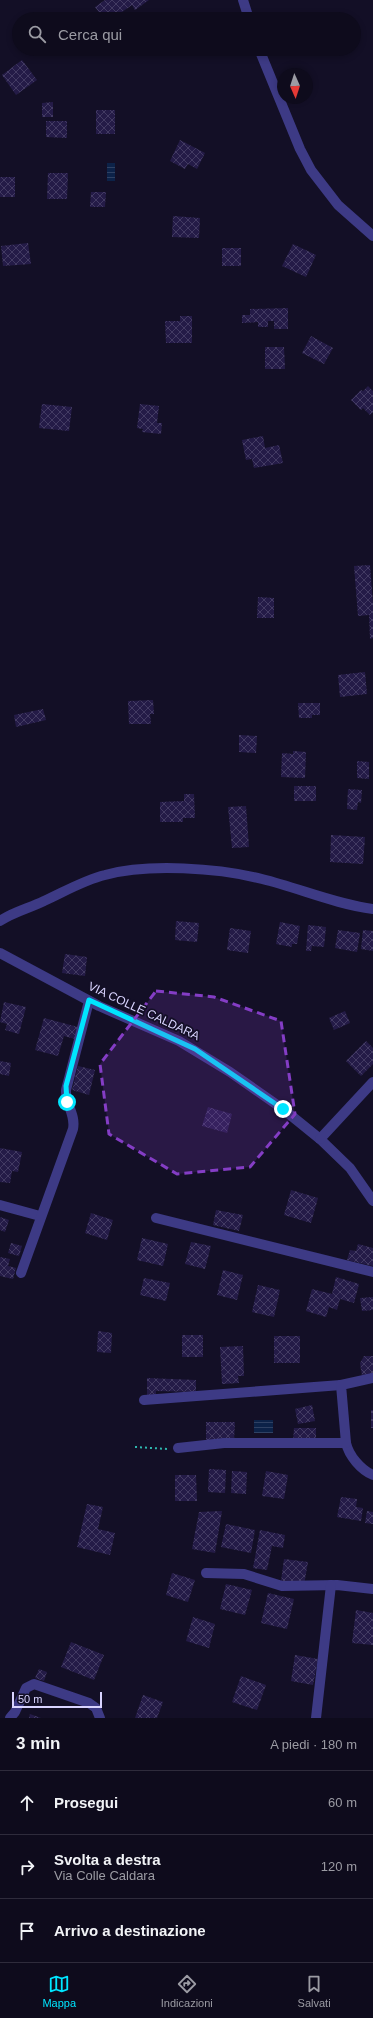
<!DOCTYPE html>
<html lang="it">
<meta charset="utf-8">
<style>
:root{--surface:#0e0b1c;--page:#1c1929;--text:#f1f3f6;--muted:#9b9ba3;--line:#2e2b3b;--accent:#00e5ff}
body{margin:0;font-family:Arial,sans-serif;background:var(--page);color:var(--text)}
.compass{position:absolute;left:277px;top:68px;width:36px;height:36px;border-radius:50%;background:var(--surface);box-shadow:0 2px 6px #0003;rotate:177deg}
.scale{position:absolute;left:12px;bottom:10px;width:90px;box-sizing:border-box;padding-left:4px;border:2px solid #d9d4ff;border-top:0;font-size:11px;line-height:14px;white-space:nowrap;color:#d9d4ff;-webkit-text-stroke:3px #130f26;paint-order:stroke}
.stop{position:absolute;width:12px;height:12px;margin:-9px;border:3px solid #00e5ff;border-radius:50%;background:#fff}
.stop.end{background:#00e5ff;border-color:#fff;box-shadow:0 1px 4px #0008}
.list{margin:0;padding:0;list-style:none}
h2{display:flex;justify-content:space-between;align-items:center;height:52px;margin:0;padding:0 16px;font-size:17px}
h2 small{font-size:13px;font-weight:400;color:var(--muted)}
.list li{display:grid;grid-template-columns:26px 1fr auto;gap:12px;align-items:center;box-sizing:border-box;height:64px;padding:0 16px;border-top:1px solid var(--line)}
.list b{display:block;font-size:15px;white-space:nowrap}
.list p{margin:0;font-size:13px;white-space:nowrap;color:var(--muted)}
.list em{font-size:13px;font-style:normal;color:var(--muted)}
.icon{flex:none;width:22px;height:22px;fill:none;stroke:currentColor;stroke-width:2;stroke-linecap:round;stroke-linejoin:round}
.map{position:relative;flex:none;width:373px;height:1718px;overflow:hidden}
.search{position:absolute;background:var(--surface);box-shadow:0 2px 6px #0003;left:12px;right:12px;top:12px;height:44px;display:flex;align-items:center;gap:10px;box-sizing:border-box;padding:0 14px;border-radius:22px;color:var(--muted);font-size:15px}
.sheet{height:244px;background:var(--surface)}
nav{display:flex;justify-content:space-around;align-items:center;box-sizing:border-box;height:56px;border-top:1px solid var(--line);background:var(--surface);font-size:11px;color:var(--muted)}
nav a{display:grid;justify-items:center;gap:2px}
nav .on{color:var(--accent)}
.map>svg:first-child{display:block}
</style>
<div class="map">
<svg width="373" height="1718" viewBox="0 0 373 1718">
<defs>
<pattern id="water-rules" width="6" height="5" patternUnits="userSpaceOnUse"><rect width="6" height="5" fill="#0c2248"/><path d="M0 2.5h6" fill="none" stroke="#2f4163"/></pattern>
<pattern id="building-cross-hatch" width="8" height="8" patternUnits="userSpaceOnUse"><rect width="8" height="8" fill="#241b47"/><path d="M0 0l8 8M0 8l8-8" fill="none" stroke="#433b63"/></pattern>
</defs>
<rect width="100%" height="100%" fill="#130f26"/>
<g fill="url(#water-rules)">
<rect x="107" y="163" width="8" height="18"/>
<rect x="254" y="1420" width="19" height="13"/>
</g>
<g fill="url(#building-cross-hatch)">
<path d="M105,0h44l-14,10 -3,-5 -20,14h-8l-9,-12z"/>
<path d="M22,60l15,20 -21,15 -14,-20z"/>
<path d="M53,102v15h-11v-14z"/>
<rect x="96" y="110" width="19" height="24"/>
<path d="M46,121h21v17l-21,-1z"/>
<path d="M180,140l25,13 -8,16 -9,-5 -3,5 -15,-8z"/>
<path d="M48,173h20l-1,26h-20z"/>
<rect x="0" y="177" width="15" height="20"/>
<path d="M91,192h15l-1,15h-15z"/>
<path d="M173,216l27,2 -1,20 -27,-1z"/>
<path d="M28,243l3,21 -28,2 -2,-20z"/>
<path d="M293,244l23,11 -10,22 -24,-11z"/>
<rect x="222" y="248" width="19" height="18"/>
<path d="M288,308v21h-14v-8h-6v6h-10v-5l-16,1v-8h8v-6z"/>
<path d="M180,316h12v27h-26l-1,-22h15z"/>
<path d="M311,336l22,12 -9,16 -22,-11z"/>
<path d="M265,347h19l1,22h-20z"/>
<path d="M368,386l5,5v21l-3,3 -7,-7 -2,2 -10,-10 10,-10 2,1z"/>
<path d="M42,404l30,3 -3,24 -30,-3z"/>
<path d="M140,404l19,2 -2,17h5l-1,11 -19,-2 1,-3 -6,-1z"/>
<path d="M263,436l2,12 14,-3 4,18 -29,5 -2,-9 -6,1 -4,-20z"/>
<path d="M370,565l3,39v34l-3,1 -1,-24 -11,1 -4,-50z"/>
<path d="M258,597l16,1v20h-17z"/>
<path d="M365,672l2,22 -27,3 -2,-22z"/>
<path d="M153,700l1,14h-4l1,10h-22l-1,-23z"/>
<path d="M298,703h22v12h-8v3h-13z"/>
<path d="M43,709l3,11 -30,7 -2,-12z"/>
<path d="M239,735l18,1 -1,17 -17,-1z"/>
<path d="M293,751l13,1 -1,26 -24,-1 1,-24 11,1z"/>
<path d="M357,761l12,1v17l-12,-1z"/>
<rect x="294" y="786" width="22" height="15"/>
<path d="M348,789l14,1 -1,13 -3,-1 -1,8 -10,-1z"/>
<path d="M184,794h10l1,24h-12v4h-23v-20l24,-1z"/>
<path d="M246,806l3,41 -17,1 -4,-41z"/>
<path d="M331,835l34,2 -2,27 -33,-2z"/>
<path d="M176,921l23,2 -2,19 -22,-2z"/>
<path d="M280,922l20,4 -3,18h-5v3l-16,-3z"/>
<path d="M308,925l18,2 -2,20 -12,-1 -1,5h-5z"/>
<path d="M230,928l21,3 -3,22 -21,-3z"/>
<path d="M338,930l22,3 -3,19 -22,-4z"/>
<path d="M363,930l10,1v20l-12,-2z"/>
<path d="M65,954l22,3 -2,19 -23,-3z"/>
<path d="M4,1002l22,5 -7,27 -14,-4 2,-6 -7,-2z"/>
<path d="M345,1011l5,12 -16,7 -5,-12z"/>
<path d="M44,1018l34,9 -3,12 -11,-3 -6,20 -23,-6z"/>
<path d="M366,1041l7,7v16l-12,12 -15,-15z"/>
<path d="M0,1061l11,2 -2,13 -9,-2z"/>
<path d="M78,1066l17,4 -6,25 -17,-5z"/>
<path d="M208,1107l24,7 -5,19 -25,-7z"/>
<path d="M0,1148l22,4 -4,20 -6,-1 -2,12 -10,-1z"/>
<path d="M291,1190l27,8 -7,25 -27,-8z"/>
<path d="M216,1210l27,5 -4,16 -26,-6z"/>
<path d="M91,1213l22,7 -6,20 -22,-7z"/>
<path d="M0,1217l9,3 -4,12 -5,-2z"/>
<path d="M142,1238l26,6 -5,22 -26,-6z"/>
<path d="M191,1242l20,4 -6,23 -20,-5z"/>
<path d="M11,1243l11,3 -3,10 -11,-3z"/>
<path d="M358,1244l15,4v18l-26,-6 3,-10 6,1z"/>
<path d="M0,1257l10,2 -2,7 8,2 -3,11 -13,-3z"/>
<path d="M223,1270l20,5 -6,25 -20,-5z"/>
<path d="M336,1277l23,7 -5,19 -14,-4 -3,11 -8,-3 -3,10 -20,-6 6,-22 20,5z"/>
<path d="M144,1278l26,5 -4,18 -26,-6z"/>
<path d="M258,1285l22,5 -6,27 -22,-5z"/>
<path d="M373,1297v13l-11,1 -2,-13z"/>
<path d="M98,1331l14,2 -1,20 -14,-1z"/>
<rect x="182" y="1335" width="21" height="22"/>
<rect x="274" y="1336" width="26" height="27"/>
<path d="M243,1346l1,30h-6l1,7 -17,1 -2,-37z"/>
<path d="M364,1356h9v19l-11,1 -2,-13z"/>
<path d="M147,1378l49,2v12l-40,-1v4h-9z"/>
<path d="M312,1405l3,16 -17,3 -3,-15z"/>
<rect x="371" y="1410" width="2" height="18"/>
<path d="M206,1422h29l-1,19 -28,-1z"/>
<path d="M294,1428h22v14h-23z"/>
<path d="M209,1469l17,1 -1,23 -17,-1z"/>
<path d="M232,1471l15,1 -1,22 -15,-1z"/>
<path d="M266,1471l22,4 -4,24 -22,-3z"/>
<path d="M175,1475h21l1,26h-22z"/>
<path d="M341,1497l16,2 -1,8 7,1 -2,13 -24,-4z"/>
<path d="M87,1504l16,3 -5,22 17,4 -5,22 -33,-8z"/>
<path d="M222,1511l-7,42 -23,-4 7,-37z"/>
<path d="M367,1511l6,1v12l-8,-1z"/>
<path d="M226,1524l29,6 -4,23 -30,-6z"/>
<path d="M260,1530l25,5 -2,13 -11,-2 -5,24 -14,-2z"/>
<path d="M284,1559l24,3 -4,23 -23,-4z"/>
<path d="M172,1573l23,7 -7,22 -22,-7z"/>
<path d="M226,1584l26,6 -7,25 -25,-6z"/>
<path d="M268,1593l26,6 -7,30 -26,-6z"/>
<path d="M356,1610l17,3v32l-21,-2z"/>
<path d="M193,1617l22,7 -6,24 -23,-7z"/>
<path d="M71,1642l33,13 -10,25 -33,-13z"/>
<path d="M295,1655l23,4 -5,26 -22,-4z"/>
<path d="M39,1669l8,3 -3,9 -9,-3z"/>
<path d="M241,1676l25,9 -9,25 -25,-8z"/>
<path d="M143,1695l20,7 -6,16h-22z"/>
<path d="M30,1714l11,4h-12z"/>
</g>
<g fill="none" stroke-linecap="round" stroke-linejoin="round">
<path stroke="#2fb8b0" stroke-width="2" stroke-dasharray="2 3" stroke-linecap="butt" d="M135,1447l33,2"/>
<g stroke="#3d3a85" stroke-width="10">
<path d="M243,0l6,19"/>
<path d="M259,49l41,100 11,21 27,35 35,31"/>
<path d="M0,921c13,-9 30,-13 44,-20 20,-9 40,-21 61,-26 43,-12 114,-7 157,4 37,9 73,25 111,30"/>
<path d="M0,953l99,53 80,35 51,31 53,37 37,30 30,29 23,33"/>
<path d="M320,1139l53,-57"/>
<path d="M0,1205l40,11"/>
<path d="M156,1218l217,54"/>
<path d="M21,1273l52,-144c3,-15 -8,-25 -7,-39l23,-89"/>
<path d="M144,1400l197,-15"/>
<path d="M346,1443c3,13 15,27 27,32"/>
<path d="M178,1448l46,-5h122l-5,-58 32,-7"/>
<path d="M206,1573l38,1 38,12 55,-1 36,4"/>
<path d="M10,1718l5,-6 11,-24 8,-4 55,19 7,5 4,10"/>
<path d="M316,1718l15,-133"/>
</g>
</g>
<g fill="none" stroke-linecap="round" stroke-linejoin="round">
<path stroke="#00e5ff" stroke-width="5" d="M67,1102l-1,-16 23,-86 106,49 88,60"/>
</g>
<path fill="#843dc5" fill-opacity="0.2" stroke="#843dc5" stroke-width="3" stroke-dasharray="8 5" stroke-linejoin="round" d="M156,991l58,6 67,24 14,93 -45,53 -73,7 -68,-40 -9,-70z"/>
<g text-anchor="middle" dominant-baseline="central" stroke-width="3.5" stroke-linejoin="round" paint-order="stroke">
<g font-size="12" fill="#d9d4ff" stroke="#130f26">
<text transform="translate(144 1011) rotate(25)">VIA COLLE CALDARA</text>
</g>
</g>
</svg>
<svg class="compass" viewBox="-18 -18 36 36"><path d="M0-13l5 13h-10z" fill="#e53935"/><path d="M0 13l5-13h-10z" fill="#9b9ba3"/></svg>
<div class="scale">50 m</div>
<div class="stop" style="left:67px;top:1102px"></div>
<div class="stop end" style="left:283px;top:1109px"></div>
<div class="search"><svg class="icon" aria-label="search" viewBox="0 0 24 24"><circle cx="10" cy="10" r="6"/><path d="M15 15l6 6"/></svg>Cerca qui</div>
</div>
<section class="sheet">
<h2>3 min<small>A piedi · 180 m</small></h2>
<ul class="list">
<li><svg class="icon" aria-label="ahead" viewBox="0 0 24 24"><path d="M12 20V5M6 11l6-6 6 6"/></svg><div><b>Prosegui</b></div><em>60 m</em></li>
<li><svg class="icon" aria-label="right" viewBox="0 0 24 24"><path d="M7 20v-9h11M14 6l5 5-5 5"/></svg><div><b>Svolta a destra</b><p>Via Colle Caldara</p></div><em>120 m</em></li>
<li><svg class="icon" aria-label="arrive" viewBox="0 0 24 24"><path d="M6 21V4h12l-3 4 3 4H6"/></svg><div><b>Arrivo a destinazione</b></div></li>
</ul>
</section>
<nav>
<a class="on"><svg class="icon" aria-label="map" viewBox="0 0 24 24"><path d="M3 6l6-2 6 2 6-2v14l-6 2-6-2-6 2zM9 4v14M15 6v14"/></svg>Mappa</a>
<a><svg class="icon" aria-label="directions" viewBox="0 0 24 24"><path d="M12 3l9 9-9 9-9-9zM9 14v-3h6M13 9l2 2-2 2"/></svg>Indicazioni</a>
<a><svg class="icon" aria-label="saved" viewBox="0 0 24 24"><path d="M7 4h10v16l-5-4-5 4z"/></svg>Salvati</a>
</nav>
